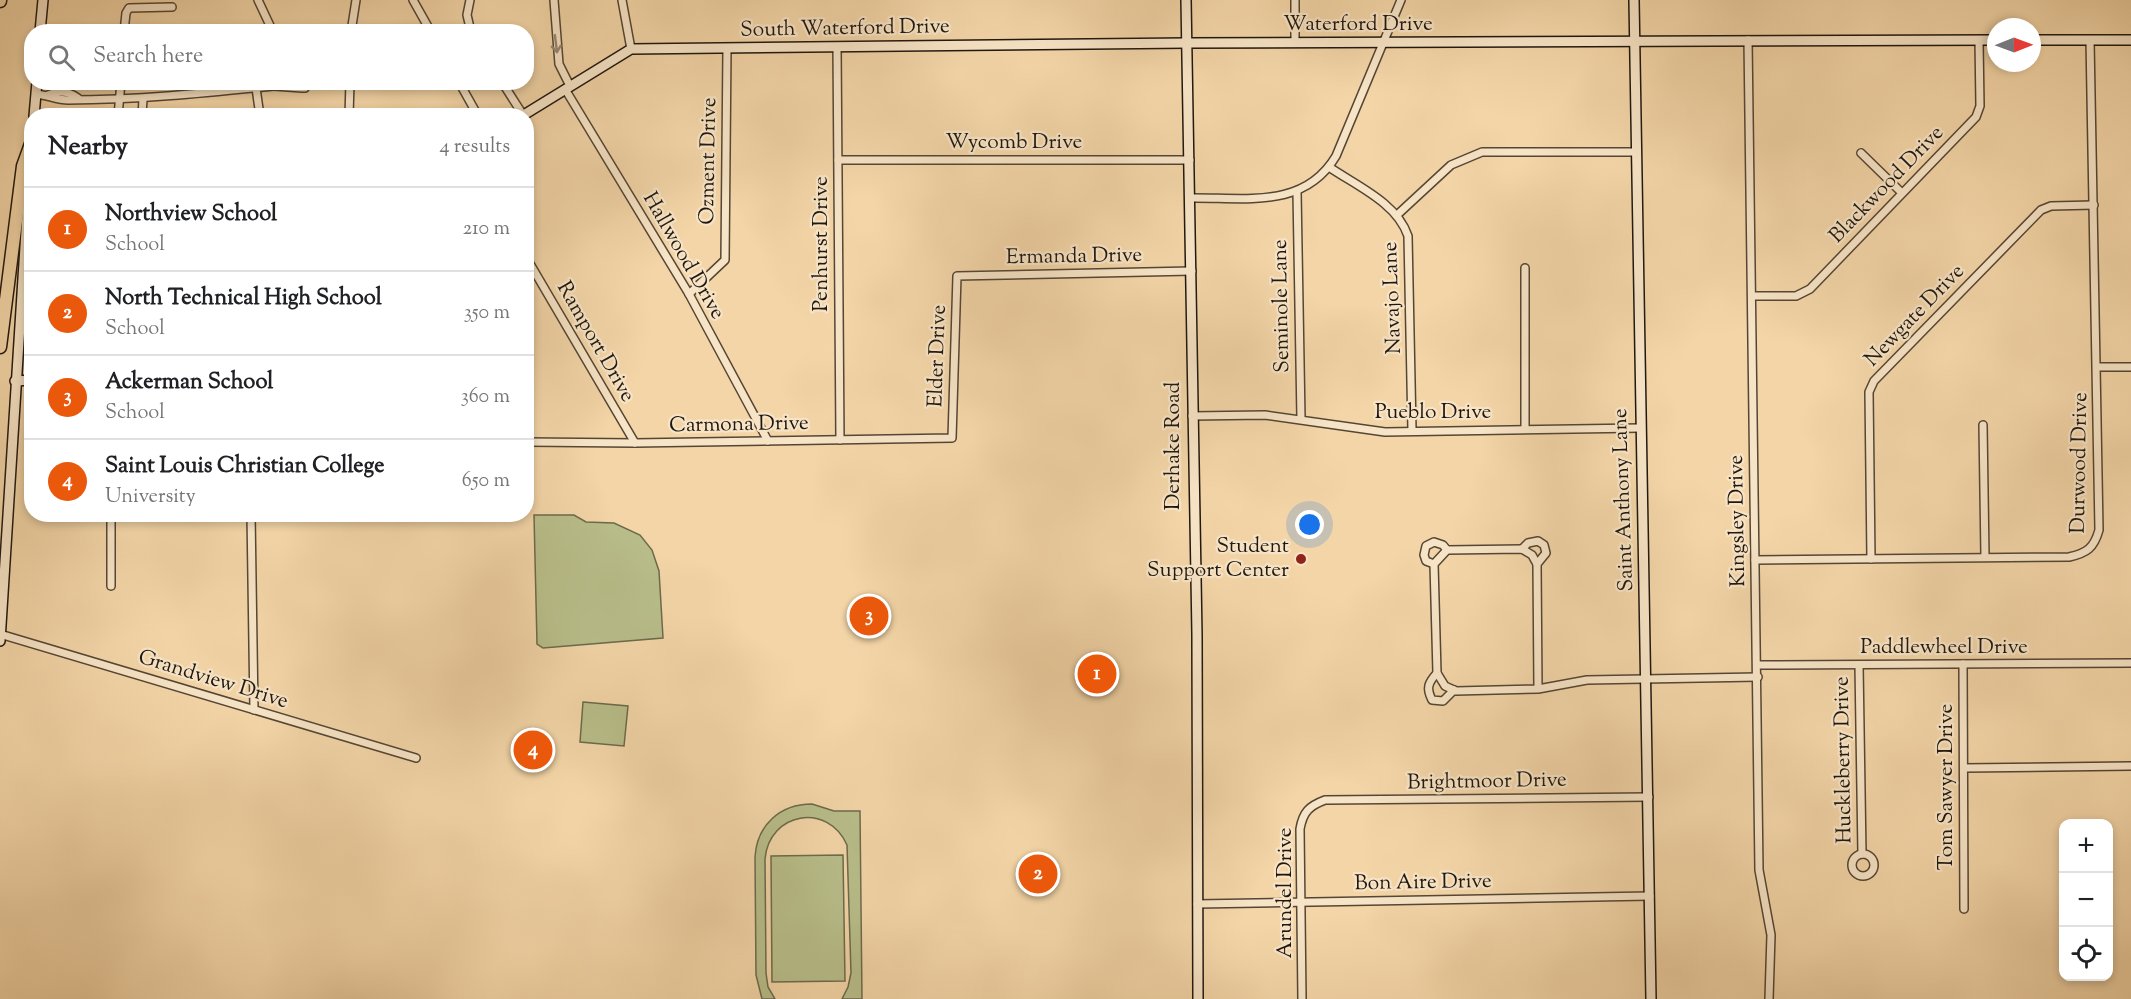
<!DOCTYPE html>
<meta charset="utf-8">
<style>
:root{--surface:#fff;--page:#f6f6f6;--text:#202124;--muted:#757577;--line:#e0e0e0;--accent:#ea580c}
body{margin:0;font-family:"Sorts Mill Goudy",serif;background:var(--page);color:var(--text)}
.controls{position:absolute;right:18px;bottom:18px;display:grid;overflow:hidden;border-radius:12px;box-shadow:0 3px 9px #0003}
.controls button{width:54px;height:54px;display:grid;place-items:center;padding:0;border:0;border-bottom:2px solid var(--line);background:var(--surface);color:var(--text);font:30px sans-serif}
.compass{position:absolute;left:1987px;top:18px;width:54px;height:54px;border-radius:50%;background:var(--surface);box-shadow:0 3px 9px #0003;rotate:89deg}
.you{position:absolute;left:1310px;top:525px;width:21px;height:21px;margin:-15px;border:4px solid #fff;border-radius:50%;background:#1a73e8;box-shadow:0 0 0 9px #1a73e833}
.badge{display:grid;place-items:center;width:39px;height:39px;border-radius:50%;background:var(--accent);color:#fff;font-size:20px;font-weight:700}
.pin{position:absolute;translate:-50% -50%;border:3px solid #fff;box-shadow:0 2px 6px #0006}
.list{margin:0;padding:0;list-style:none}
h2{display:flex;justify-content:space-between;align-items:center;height:78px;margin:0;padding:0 24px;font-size:26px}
h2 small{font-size:20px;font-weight:400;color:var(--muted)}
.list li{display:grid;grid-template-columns:39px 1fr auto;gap:18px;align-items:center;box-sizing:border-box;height:84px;padding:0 24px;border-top:2px solid var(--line)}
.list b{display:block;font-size:22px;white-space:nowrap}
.list p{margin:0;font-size:20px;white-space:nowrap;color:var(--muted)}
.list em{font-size:20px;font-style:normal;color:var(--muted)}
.icon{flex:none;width:33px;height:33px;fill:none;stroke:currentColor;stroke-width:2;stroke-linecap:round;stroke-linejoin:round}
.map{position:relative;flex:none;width:2131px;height:999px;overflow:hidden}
.search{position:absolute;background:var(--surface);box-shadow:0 3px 9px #0003;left:24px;top:24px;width:510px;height:66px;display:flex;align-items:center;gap:15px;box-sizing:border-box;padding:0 21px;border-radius:24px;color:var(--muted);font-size:22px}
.panel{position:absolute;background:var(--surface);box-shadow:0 3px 9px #0003;left:24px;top:108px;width:510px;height:414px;border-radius:24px}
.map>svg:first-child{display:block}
</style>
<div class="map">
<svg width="2131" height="999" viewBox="0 0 2131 999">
<rect width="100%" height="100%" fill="#f3d5a7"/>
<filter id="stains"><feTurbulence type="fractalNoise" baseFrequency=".00333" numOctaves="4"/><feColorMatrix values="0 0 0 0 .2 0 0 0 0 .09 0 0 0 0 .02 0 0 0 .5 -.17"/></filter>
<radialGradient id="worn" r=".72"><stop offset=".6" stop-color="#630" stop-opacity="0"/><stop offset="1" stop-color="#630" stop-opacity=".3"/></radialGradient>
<g fill="#b8be8a" stroke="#6c6a4c" stroke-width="1.5">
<path d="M534,515h40l12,7 28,1 26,12 12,15 7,21 4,67 -120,10 -6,-4z"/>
<path d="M583,702l45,4 -4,40 -44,-4z"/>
<path d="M812,804l22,7h26l2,188h-20l6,-12 3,-14 -4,-128c-19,-43 -78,-33 -82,14l1,114 2,14 7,12h-13l-6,-24 -1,-118c2,-32 25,-53 57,-53z"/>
<path d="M843,855l2,126 -73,1 -1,-126z"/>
</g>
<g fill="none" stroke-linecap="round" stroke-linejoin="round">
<g stroke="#544635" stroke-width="10">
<g id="street">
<path d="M258,0l15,32"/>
<path d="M413,0l18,32"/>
<path d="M470,0l-3,15 4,17"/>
<path d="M554,0l5,64 11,22"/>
<path d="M622,0l9,49"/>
<path d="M1295,0v43"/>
<path d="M124,32l2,-19 3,-5 43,-1"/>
<path d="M351,32l5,-32"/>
<path d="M1748,40l11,830 12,65 -2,64"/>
<path d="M837,47l3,393"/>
<path d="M274,82v4l28,2h3l1,-6"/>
<path d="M459,82l19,34"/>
<path d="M502,82l21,33"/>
<path d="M256,88l4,28"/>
<path d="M565,89l124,205 79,147"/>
<path d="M36,94c11,1 21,6 32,6 68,0 137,-7 206,-14"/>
<path d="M48,95c11,-5 20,-4 30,3"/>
<path d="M118,116l3,-34"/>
<path d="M142,116l1,-17"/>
<path d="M349,116l1,-34"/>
<path d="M1861,153l41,40"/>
<path d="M838,160h352"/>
<path d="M1329,167c28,19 68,36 79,69l4,194"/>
<path d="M1297,192l4,227"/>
<path d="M1190,198c54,-1 114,12 146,-42l65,-156"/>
<path d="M1397,215l54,-50 31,-13h154"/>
<path d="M526,257l109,186"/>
<path d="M1525,268v161"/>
<path d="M689,294l36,-34 2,-212"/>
<path d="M1752,296h44l14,-7 166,-172 4,-11 -1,-66"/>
<path d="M2098,367h33"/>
<path d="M1192,416l73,-1 120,17 255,-4"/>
<path d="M1983,425l2,132"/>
<path d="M526,442l109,1 317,-5 5,-162 235,-5"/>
<path d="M251,514l3,196"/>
<path d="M1522,549l6,-6 10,-2 6,4 2,8 -9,11"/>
<path d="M1871,559l-2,-167 5,-11 167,-171 10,-4 43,-1"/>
<path d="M1755,560l314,-3c18,-4 25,-9 30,-27l-9,-490"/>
<path d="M1434,564l-8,-3 -2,-6 2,-9 8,-4 9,3 4,5"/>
<path d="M111,586v-72"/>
<path d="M0,634l416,124"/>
<path d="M1963,664l1,245"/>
<path d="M1757,665l374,-2"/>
<path d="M1859,665l3,189"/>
<path d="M1437,673c-9,10 -11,15 -5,27l11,1 11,-11"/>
<path d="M1538,689l-1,-125 -5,-9 -10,-6 -75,1 -13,14 3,109 8,13 11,5 82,-2 49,-9 171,-3"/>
<path d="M1964,768l167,-2"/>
<circle cx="1863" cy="865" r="11"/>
<path d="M1197,904l453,-8"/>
<path d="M1302,999l-2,-170c3,-17 9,-23 25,-29l324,-3"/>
</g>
</g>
<g stroke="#1f170f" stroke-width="12">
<g id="secondary">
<path d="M1186,0l11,635 1,364"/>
<path d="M1634,0l17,999"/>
<path d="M40,32l3,-32"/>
<path d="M2032,40h99"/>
<path d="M34,116l3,-34"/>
<path d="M522,116l109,-67 556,-6 809,-3"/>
<path d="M15,381l17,-1"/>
<path d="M0,641l31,-489"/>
</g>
</g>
<g stroke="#1f170f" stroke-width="15">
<g id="highway">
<path d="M0,1v-1"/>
<path d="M0,347l23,-181 9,-25"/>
</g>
</g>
<use href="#street" stroke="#f7e4c6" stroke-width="7"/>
<use href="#secondary" stroke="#f7e4c6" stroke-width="9"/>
<use href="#highway" stroke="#f3d5a7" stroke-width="12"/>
</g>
<defs><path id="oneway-shaft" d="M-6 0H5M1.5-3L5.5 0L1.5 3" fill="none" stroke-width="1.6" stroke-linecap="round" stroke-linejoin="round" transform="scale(1.5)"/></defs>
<use stroke="#968874" href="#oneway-shaft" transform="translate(556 44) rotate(83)"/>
<circle fill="#8f2418" stroke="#f7e4c6" stroke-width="2" cx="1301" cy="559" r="6"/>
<g text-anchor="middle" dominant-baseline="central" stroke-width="4.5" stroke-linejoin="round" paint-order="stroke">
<g font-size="21" fill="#1f170f" stroke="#f7e4c6">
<text x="1358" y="25">Waterford Drive</text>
<text transform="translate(845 29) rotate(-1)">South Waterford Drive</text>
<text x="1014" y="143">Wycomb Drive</text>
<text transform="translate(709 161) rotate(-89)">Ozment Drive</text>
<text transform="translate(1887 185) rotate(-46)">Blackwood Drive</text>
<text transform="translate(822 244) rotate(-90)">Penhurst Drive</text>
<text transform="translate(683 256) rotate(60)">Hallwood Drive</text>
<text transform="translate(1074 257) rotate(-1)">Ermanda Drive</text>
<text transform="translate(1393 298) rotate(-92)">Navajo Lane</text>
<text transform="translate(1282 306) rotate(-91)">Seminole Lane</text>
<text transform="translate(1915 316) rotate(-46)">Newgate Drive</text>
<text transform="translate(595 342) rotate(60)">Ramport Drive</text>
<text transform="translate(938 356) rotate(-88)">Elder Drive</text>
<text x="1433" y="413">Pueblo Drive</text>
<text transform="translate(739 425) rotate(-1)">Carmona Drive</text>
<text transform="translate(1174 446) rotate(-90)">Derhake Road</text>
<text transform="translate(2080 463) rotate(-89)">Durwood Drive</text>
<text transform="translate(1624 500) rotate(-92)">Saint Anthony Lane</text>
<text transform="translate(1738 521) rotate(-91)">Kingsley Drive</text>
<text x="1944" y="648">Paddlewheel Drive</text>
<text transform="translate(213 680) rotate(17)">Grandview Drive</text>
<text transform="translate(1844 760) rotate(-91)">Huckleberry Drive</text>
<text transform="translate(1487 782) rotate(-1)">Brightmoor Drive</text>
<text transform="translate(1947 787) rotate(-90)">Tom Sawyer Drive</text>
<text transform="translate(1423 883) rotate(-1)">Bon Aire Drive</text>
<text transform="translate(1286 893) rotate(-90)">Arundel Drive</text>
</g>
<g font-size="21" fill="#1f170f" stroke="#f7e4c6" text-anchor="end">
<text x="1289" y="547">Student<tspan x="1289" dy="24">Support Center</tspan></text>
</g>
</g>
<rect width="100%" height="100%" filter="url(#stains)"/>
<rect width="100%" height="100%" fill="url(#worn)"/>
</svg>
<div class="controls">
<button>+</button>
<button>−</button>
<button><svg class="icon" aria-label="locate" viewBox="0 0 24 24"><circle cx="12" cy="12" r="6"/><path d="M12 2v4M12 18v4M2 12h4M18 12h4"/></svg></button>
</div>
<svg class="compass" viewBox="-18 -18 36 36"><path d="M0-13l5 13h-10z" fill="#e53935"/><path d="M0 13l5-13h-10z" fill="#757577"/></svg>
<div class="you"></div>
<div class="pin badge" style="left:1097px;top:674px">1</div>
<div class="pin badge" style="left:1038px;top:874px">2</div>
<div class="pin badge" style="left:869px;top:616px">3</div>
<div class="pin badge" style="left:533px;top:750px">4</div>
<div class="search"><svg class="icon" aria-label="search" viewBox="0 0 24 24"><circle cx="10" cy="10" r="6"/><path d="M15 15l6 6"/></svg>Search here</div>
<section class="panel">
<h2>Nearby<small>4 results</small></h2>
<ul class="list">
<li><span class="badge">1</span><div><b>Northview School</b><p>School</p></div><em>210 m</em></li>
<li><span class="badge">2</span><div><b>North Technical High School</b><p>School</p></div><em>350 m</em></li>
<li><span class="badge">3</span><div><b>Ackerman School</b><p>School</p></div><em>360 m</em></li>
<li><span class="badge">4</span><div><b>Saint Louis Christian College</b><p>University</p></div><em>650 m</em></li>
</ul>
</section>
</div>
